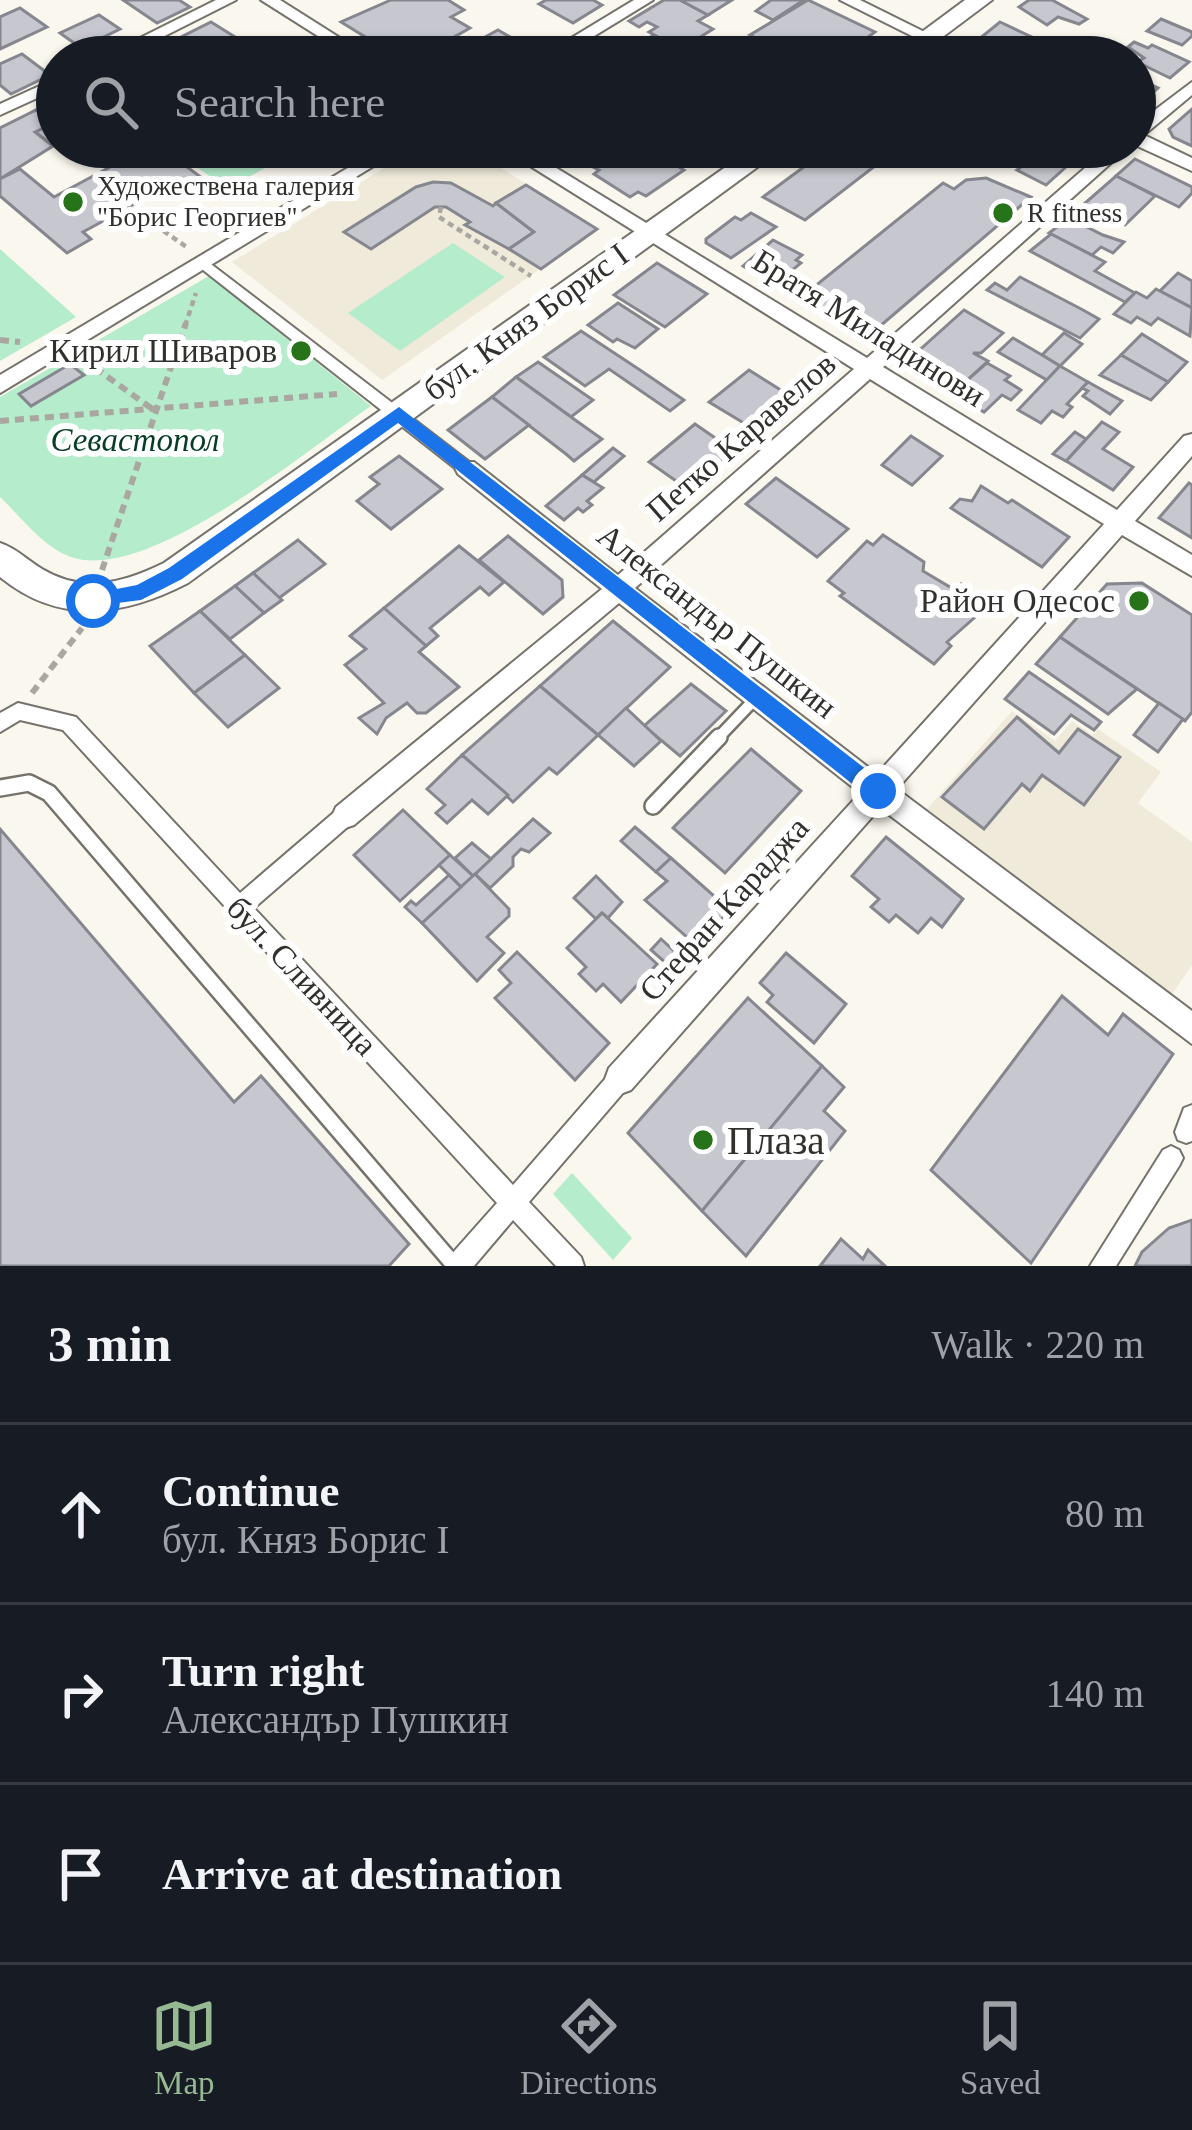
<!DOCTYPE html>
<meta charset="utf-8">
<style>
:root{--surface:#171b24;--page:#242831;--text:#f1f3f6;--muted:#9ea1a6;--line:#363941;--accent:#96b993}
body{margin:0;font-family:"Times New Roman",serif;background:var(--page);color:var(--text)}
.stop{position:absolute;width:36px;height:36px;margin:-27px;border:9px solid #1a73e8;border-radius:50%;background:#fff}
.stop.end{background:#1a73e8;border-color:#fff;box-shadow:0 3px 12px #0008}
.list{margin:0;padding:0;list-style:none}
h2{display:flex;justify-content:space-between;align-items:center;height:156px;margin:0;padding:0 48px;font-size:51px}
h2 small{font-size:39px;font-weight:400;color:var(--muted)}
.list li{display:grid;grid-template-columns:78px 1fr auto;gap:36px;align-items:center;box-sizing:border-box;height:180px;padding:0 48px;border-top:3px solid var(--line)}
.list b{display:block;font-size:45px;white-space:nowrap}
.list p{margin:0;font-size:39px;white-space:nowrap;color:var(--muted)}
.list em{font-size:39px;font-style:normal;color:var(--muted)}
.icon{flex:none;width:66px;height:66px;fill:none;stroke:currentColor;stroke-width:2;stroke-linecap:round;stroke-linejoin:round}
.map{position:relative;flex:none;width:1192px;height:1266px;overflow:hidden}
.search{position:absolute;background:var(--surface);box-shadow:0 3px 9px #0004;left:36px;right:36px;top:36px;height:132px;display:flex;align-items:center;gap:30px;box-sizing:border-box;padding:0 42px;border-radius:66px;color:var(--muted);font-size:45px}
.sheet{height:696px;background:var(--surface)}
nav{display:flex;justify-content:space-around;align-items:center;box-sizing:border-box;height:168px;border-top:3px solid var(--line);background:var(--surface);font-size:33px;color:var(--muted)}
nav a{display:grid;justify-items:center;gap:6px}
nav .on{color:var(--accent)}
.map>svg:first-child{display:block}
</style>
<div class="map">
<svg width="1192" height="1266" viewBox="0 0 1192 1266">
<rect width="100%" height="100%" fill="#faf7ee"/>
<g fill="#efeada">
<path d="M418,147h50l129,82 -215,151 -150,-118z"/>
<path d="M1012,711l43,30 17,-20 21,14 5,-6 63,43 -23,31 54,39v123l-20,29 -245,-185z"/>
</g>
<g fill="#b4eccc">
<path d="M168,147h134l-74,42z"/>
<path d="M453,243l52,34 -105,74 -52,-38z"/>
<path d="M0,249l76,68 -76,44z"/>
<path d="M209,276l162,130c-64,44 -224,178 -300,151 -28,-10 -50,-40 -71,-60v-100z"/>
<path d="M572,1173l60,65 -19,22 -60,-66z"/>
</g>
<g fill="#c7c7d0" stroke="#86868e" stroke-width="3">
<path d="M123,0h56l11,7 -33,16z"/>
<path d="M391,0h57l16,10 -13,7 19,11 -14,8 7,5 -29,16h-36l-57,-35z"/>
<path d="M546,0h47l9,5 -29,18 -34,-19z"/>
<path d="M664,0h16l28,15 -10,6 15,8 -24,15 7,3 -9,6 -38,-21 8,-5 -10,-5 -8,5 -10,-6z"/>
<path d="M680,0h52l-24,15z"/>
<path d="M771,0h33l-31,20 -17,-9z"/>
<path d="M808,0l67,32 -35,25h-49l-41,-22z"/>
<path d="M1029,0h23l35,19 -8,5 -21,-7 -11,8 -28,-18z"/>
<path d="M20,8l27,19 -47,22v-32z"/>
<path d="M99,15l21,14 -39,19 -21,-15z"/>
<path d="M1161,19l31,13v4l-10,9 -35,-14z"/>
<path d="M211,22l50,31 -116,2z"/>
<path d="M1000,22l36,17 -27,18 -35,-14z"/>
<path d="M498,30l31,18 -16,9h-33l-15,-9z"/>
<path d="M654,35l33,18 -7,4h-63z"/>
<path d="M1134,42l14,6 4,-3 37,17 -19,16 -33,-16 7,-4 -16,-11z"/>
<path d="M22,54l28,21 -39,19 -11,-9v-21z"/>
<path d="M1135,77l23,11 -23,21z"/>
<path d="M57,99v45l-4,2 -18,-14 19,-9 -18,-13z"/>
<path d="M1192,109v37l-19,-9 -4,-8z"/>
<path d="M36,110l18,13 -19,9 18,14 -53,33v-51z"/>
<path d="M106,147h54l42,31 -22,12 -9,-6 -88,48 8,7 -24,14 -67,-57v-17l20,-10 34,28 69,-37z"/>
<path d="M624,147h38l25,14 -8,6 5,3 -38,26 -8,-4 -8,5 -36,-23 5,-4 -6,-3z"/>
<path d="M831,147h52l10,5 -88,68 -42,-23z"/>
<path d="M1028,147h60l-42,38 -29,-15 8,-6 -12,-6z"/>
<path d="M1135,159l57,28v6l-13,14 -63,-31z"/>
<path d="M1116,176l39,20 -30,29 -41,-21z"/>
<path d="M986,178l45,19 -159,136 -16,1 -57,-35 144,-116 11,6 12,-9z"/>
<path d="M433,182l18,1 42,23 3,-3 38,29 -25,17 -44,-24 5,-3 -24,-15h-11l-64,42 -27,-17 72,-45z"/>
<path d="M526,185l71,44 -56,40 -32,-20 25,-17 -38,-29z"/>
<path d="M751,213l25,14 -45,31 -25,-15v-4l29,-22 6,3z"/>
<path d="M1069,218l34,17 21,7 -11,11 -12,-6 -9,8 -43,-22z"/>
<path d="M1051,234l54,28 -10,9 40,22 -10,9 -95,-51z"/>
<path d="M773,240l29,15 -6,5 5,3 -27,22 -31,-19z"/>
<path d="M657,263l50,31 -42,33 -51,-32z"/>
<path d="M1178,273l14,8v27l-32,-17z"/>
<path d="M1020,277l63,33 16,9 -19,19 -93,-48 8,-7 12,7z"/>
<path d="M1156,289l36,19 -2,28 -32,-18 -7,7 -14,-8 -6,6 -17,-9 22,-22 11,6z"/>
<path d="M618,303l40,26 -23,19 -18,-9 -4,3 -25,-17z"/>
<path d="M964,310l39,23 -22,20h-8l15,8 -35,32 -49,-29z"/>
<path d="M581,331l62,41 41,28 -14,11 -61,-42 -24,17 -41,-29z"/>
<path d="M1064,333l18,11 -22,22 -18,-11z"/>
<path d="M1142,334l45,28 -19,20 -47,-27z"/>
<path d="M1013,338l29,17 18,11 -13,14 -49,-28z"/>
<path d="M1121,355l47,27 -17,18 -51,-25z"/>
<path d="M538,362l55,38 -22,17 -55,-40z"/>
<path d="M987,363l23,13 -5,4 16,10 -10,10 -9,-5 -18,17 -31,-19z"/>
<path d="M70,364l14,11 -53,31 -12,-12z"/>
<path d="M1060,366l28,16 -21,22 5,3 -9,10 -11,-6 -11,12 -23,-13z"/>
<path d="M749,370l46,29 -38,32 -48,-29z"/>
<path d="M516,377l55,40 31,22 -28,22 -8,-7 -74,-57z"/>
<path d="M1088,382l34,19 -12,13 -27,-18 5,-5 -6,-3z"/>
<path d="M492,397l37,28 -44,34 -37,-29z"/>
<path d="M1102,422l17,10 -16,17 30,18 -20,23 -47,-29z"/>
<path d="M695,424l39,27 -45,39 -40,-28z"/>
<path d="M1075,432l11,7 -20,22 -13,-7z"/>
<path d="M911,436l31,20 -30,29 -30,-20z"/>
<path d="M613,448l11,8 -30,26 -12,-7z"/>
<path d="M399,456l43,33 -51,40 -34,-28 22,-17 -9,-7z"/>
<path d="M582,475l21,13 -16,13 5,4 -9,7 -5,-4 -14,12 -18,-14z"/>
<path d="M776,478l72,51 -31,28 -71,-53z"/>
<path d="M1189,483l3,2v53l-33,-20z"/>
<path d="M981,486l27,17 4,-3 57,37 -27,30 -91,-59 9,-9 12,2z"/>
<path d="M883,535l41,27 -1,9 32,19 6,-6 29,20 -43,38 4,4 -17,18 -94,-68 4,-3 -16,-12 39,-40 6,4z"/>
<path d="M508,536l54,44 1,17 -20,17 -64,-54z"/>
<path d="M298,540l27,24 -46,34 -26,-25z"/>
<path d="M459,546l45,36 -15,13 -9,-8 -50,41 8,8 -12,10 -42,-38z"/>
<path d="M253,573l29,27 -18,13 -29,-27z"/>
<path d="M1142,583l50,32v97l-7,9 -125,-84 47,-53z"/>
<path d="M235,586l29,27 -34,26 -30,-28z"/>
<path d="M384,608l42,38 -7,6 40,35 -33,26h-9l-10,-10 -21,15 -9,16 -18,-16 25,-15 -39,-38 21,-16 -16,-13z"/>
<path d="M200,611l45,44 -51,38 -44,-47z"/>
<path d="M613,621l57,46 -72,68 -58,-49z"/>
<path d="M1060,637l20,14 57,38 -29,25 -72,-50z"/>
<path d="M245,655l34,33 -51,39 -34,-34z"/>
<path d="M1029,672l51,35 21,15 -7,8 -23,-15 -17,19 -49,-35z"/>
<path d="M691,684l35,27 -46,45 -36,-30z"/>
<path d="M540,686l58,49 -41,39 -8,-6 -36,34 -51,-47z"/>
<path d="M1159,703l24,16 -25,33 -24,-17z"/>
<path d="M626,708l35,33 -27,25 -36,-31z"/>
<path d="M1017,717l42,36 19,-24 42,28 -36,48 -42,-30 -12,16 -8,-7 -38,45 -42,-32z"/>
<path d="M751,749l50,42 -76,82 -52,-45z"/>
<path d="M462,755l46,40 -20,19 -16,-14 -25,23 -11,-10 9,-8 -18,-16z"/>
<path d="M403,810l47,45 -50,46 -46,-46z"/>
<path d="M533,819l17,14 -21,19 -8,-3 -8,8v9l-23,22 -15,-14z"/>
<path d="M635,827l36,31 -15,14 -35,-31z"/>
<path d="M0,829l234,273 27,-26 148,168 -20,22h-389z"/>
<path d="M886,837l77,62 -21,28 -11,-9 -13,15 -22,-18 -7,7 -18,-15 8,-8 -27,-23z"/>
<path d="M472,843l19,16 -18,17 -18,-18z"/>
<path d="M450,855l23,21 -12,11 -22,-22z"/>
<path d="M671,858l59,52 -33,36 -52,-46 22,-19 -11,-9z"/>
<path d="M475,874l34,35v7l-22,21 17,16 -27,28 -55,-58z"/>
<path d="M449,875l12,12 -39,36 -17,-16 6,-6 5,4z"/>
<path d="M596,876l26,26 -14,16 -6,-5 -6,6 -22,-21z"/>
<path d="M602,913l55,51 -36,38 -18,-18 -7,7 -17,-17 7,-7 -19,-19z"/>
<path d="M661,939l23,21 -9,11 -24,-21z"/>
<path d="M517,952l92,91 -34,37 -80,-82 16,-15 -12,-13z"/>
<path d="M786,953l60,51 -32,39 -47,-41 6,-7 -13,-12z"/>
<path d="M1062,996l46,39 15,-21 50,40 -142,209 -100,-93z"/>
<path d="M748,998l74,68 -120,145 -74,-78z"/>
<path d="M822,1066l22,21 -20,24 21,20 -99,125 -44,-45z"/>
<path d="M1192,1220v46h-57l7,-14 27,-24z"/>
<path d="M841,1239l22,20 5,-9 17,16h-65z"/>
</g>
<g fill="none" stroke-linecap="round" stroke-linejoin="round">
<g stroke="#75726b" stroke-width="15">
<path id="service-far1" d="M716,740l40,-42"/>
</g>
<g stroke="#75726b" stroke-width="20">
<g id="service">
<path d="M0,788l29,-5 20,10 406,473"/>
<path d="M653,806l66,-69"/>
</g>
</g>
<g stroke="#75726b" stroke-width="4">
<g id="pedestrian">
<path d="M203,258l269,206 2,4 -2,4h-12l-262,-206v-6z"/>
<path d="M18,703l58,14 164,176 98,-84 7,-2 7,2 3,7 -3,7 -98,85 259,277 99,-114 8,-3 8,3 3,8 -3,8 -99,115 52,55 3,9h-28l-43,-46 -39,46h-28l3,-9 48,-54 -434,-473 -43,-10 -20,12v-19z"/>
<path d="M1192,1105v36l-6,2 -8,-3 -3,-8 9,-24z"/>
<path d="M1171,1146l8,4 4,8 -4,8 -63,100h-26l73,-116z"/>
</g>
</g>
<g stroke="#75726b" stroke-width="4">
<g id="minor">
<path d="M216,0h20l-113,57h-21z"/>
<path d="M261,0h19l90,57h-19z"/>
<path d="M634,0h19l-93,57h-20z"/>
<path d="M840,0h20l115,57h-21z"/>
<path d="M57,78v11l-57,26v-11z"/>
<path d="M1192,82v13l-48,40 48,23v13l-57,-26v-20z"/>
<path d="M383,147h22l-405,246v-18z"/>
<path d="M500,147h22l345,211 242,-211h20l-246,220 234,143 67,-74 8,-2v22l-57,65 57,34v21l-70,-41 -225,254 295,222v33l-312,-236 -249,282 -11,4 -11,-4 -4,-11 4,-11 251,-275 -241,-190 -265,222 -9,3 -9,-3 -4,-9 4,-9 266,-218 -144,-115 -3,-6 3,-6h16l144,113 236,-206zM870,379l234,145 -227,250 -242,-186z"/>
</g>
</g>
<g stroke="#75726b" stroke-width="4">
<g id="secondary">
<path d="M965,0h27l-76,57h-28z"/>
<path d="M754,147h31l-597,436c-64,33 -128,43 -188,-6v-34c16,5 27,17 42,26 41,25 81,14 122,-6z"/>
</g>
</g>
<g stroke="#a9a7a0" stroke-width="4.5" stroke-dasharray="6 4.5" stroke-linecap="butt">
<path d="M129,207l59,41"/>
<path d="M441,207l-2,10 92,59"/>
<path d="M185,326l11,-33"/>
</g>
<g stroke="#a9a7a0" stroke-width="6" stroke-dasharray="9 6" stroke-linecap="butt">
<path d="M0,340l20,2"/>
<path d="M83,359l72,52"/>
<path d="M0,421l337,-27"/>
<path d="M102,570l84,-247"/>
<path d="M32,693l50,-65"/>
</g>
<use href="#service-far1" stroke="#fff" stroke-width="10"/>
<use href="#service" stroke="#fff" stroke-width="15"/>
<use href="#pedestrian" fill="#fff" fill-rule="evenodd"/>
<use href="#minor" fill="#fff" fill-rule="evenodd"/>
<use href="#secondary" fill="#fff" fill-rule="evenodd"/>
</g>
<path fill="#1a73e8" d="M399,407l486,377v14h-15l-472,-375 -216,156 -41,21 -55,7v-12l51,-10 32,-17z"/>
<g fill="#267319" stroke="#fff" stroke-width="4.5">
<circle cx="73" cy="202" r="12"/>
<circle cx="1003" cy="213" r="12"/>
<circle cx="301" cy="351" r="12"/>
<circle cx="1139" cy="601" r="12"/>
<circle cx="703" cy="1140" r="12"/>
</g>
<g text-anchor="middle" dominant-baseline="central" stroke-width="12" stroke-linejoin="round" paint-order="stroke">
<g font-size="27" fill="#31302d" stroke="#fff" text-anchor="start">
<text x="97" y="186">Художествена галерия<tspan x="97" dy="31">"Борис Георгиев"</tspan></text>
<text x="1027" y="213">R fitness</text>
</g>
<g font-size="33" fill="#31302d" stroke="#fff">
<text transform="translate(526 322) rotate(-36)">бул. Княз Борис I</text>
<text transform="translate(869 328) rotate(32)">Братя Миладинови</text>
<text transform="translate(741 437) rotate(-41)">Петко Каравелов</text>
<text transform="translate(717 621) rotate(38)">Александър Пушкин</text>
<text transform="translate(724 909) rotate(-48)">Стефан Караджа</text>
<text transform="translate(302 976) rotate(47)">бул. Сливница</text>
</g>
<g font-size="33" fill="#31302d" stroke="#fff" text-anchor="end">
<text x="277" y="351">Кирил Шиваров</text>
<text x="1115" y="601">Район Одесос</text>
</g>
<g font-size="33" font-style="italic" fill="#073d26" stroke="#fff">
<text x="135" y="440">Севастопол</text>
</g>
<g font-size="39" fill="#31302d" stroke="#fff" text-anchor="start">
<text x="727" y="1140">Плаза</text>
</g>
</g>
</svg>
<div class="stop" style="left:93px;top:601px"></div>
<div class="stop end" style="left:878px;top:791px"></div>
<div class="search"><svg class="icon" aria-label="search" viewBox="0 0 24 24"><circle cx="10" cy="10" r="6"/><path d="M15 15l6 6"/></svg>Search here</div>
</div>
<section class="sheet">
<h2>3 min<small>Walk · 220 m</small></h2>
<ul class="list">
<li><svg class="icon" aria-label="ahead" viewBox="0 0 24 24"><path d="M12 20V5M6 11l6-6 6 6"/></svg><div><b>Continue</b><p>бул. Княз Борис I</p></div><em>80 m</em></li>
<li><svg class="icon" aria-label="right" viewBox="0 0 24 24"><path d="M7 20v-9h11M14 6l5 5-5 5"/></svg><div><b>Turn right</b><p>Александър Пушкин</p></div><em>140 m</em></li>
<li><svg class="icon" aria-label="arrive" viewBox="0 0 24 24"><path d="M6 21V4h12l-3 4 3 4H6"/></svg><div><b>Arrive at destination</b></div></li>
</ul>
</section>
<nav>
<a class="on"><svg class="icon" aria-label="map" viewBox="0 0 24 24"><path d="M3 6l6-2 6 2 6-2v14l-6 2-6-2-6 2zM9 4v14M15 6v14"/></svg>Map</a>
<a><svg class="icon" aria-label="directions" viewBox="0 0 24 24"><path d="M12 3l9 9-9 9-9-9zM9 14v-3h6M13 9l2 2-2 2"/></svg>Directions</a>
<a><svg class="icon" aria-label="saved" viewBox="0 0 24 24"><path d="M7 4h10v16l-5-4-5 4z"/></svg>Saved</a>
</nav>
